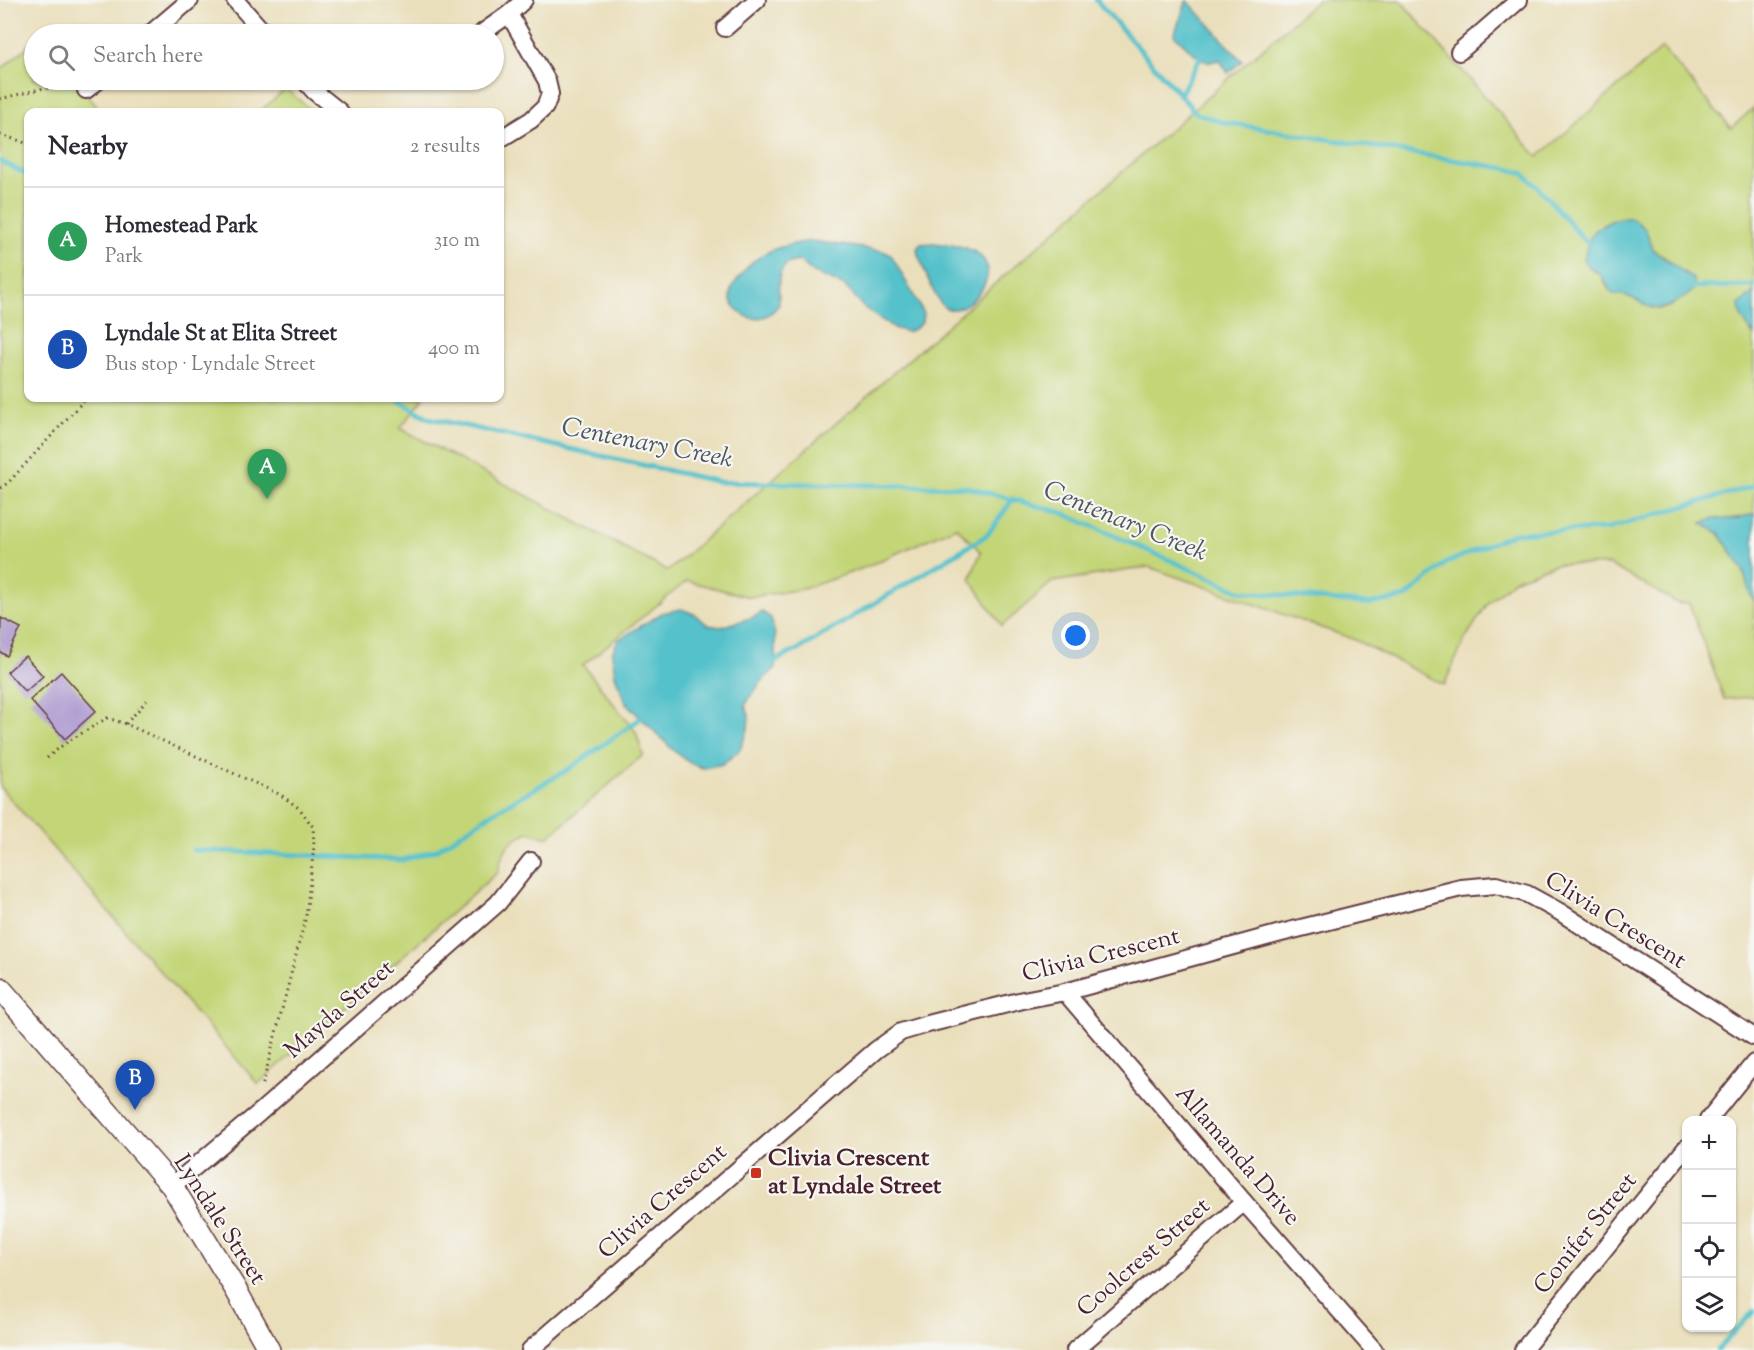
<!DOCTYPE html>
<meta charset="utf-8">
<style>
:root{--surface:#fff;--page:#f7f7f7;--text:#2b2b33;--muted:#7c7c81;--line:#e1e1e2;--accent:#c8321e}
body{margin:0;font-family:"Sorts Mill Goudy",serif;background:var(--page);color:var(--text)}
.controls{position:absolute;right:18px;bottom:18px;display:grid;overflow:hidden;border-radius:12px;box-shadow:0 2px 4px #0004}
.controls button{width:54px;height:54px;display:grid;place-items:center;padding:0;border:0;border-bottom:2px solid var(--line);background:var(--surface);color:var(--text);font:30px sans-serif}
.you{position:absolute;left:1076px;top:636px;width:21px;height:21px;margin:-15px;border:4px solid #fff;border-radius:50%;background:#1a73e8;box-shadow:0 0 0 9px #1a73e833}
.badge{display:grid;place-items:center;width:39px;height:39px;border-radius:50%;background:var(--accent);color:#fff;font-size:20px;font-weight:700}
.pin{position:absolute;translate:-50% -50px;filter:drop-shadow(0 2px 3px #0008)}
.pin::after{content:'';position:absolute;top:32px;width:21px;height:18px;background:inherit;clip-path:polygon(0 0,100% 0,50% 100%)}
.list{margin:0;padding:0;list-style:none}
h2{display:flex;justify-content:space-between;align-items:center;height:78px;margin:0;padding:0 24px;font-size:26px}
h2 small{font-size:20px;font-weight:400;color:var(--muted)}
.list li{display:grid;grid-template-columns:39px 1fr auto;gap:18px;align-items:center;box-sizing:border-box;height:108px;padding:0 24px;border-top:2px solid var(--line)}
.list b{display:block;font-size:22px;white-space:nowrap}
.list p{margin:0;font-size:20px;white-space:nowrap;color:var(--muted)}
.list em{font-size:20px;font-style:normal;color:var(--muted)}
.icon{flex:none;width:33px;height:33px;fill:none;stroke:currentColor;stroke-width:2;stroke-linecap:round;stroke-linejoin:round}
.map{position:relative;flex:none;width:1754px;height:1350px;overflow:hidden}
.search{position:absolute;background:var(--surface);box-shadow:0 2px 4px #0004;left:24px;top:24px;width:480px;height:66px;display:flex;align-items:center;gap:15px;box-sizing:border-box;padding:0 21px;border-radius:33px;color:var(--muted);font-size:22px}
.panel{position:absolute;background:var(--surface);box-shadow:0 2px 4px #0004;left:24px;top:108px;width:480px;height:294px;border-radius:12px}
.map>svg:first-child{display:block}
</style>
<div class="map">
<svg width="1754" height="1350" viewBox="0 0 1754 1350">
<rect width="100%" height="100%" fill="#f6f6f2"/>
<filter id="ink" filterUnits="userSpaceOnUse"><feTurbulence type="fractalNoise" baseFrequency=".0167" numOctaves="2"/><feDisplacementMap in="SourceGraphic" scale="12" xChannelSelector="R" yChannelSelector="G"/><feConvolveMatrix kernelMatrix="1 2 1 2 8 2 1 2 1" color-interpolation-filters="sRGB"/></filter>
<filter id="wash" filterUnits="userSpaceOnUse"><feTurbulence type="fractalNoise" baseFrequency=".008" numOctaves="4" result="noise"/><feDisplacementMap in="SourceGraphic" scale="24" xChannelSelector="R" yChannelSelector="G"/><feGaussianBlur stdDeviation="1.35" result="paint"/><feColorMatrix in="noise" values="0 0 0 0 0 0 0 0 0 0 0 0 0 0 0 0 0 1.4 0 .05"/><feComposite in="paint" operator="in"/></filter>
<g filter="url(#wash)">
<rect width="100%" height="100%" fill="#eadfbb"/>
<g fill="#c3d577" stroke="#867a51" stroke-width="1.5" fill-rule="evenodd">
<path d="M1318,0h82l138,157 124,-109 69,80 23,-20v184l-15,14 2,10 13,20v179l-52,8 17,10 24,37 7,24 4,7v96l-30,2 -35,-96 -10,1 -69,-39 -54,-1 -41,15 -27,24 -23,36 -21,46 -91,-46 -204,-72 -97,15 -50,44 -32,-47 11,-27 -25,-25 -95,42 -58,20 -53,8 -63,-16 -104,84 53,67 7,23 -96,83 -18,-6c-21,9 -27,18 -31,40l-240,212 -258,-297v-717l34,-29v39h40l28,32h-74v286h396l-24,30 268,143zM1646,230l6,19 10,6 15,13 -4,37c-19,8 -20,3 -37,-5 -9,-4 -19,-7 -28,-11l-7,-14 -12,-7z"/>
<path d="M286,89l28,23h-55z"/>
</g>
<g fill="#54c1ca" stroke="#4f707a" stroke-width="1.5">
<path d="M1187,0l55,61 -14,12 -8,-13c-1,0 -9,2 -10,2 -11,0 -27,-20 -36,-27z"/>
<path d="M1618,218h15l13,12 6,19 42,31c2,11 -3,13 -11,18 -39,26 -36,-4 -70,-4 -5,-6 -7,-12 -11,-17 -5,-7 -12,-7 -18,-17 5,-28 9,-31 34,-42z"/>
<path d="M813,241l70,10 8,4 32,57 -1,10 -6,6 -9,4 -13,-4 -31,-21 -18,-21 -31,-13 -14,-12c-27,1 -21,25 -21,44 -6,6 -11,12 -19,13 -14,3 -33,-12 -29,-27 0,-4 5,-9 7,-12 19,-29 43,-34 75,-38z"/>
<path d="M934,243c10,2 23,1 32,5 50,18 0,70 -20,60 -11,-6 -22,-41 -28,-53l-1,-6 3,-5z"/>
<path d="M1754,292v44l-13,-20 -2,-11z"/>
<path d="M1752,514l2,1v86l-4,-7 -7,-24 -24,-37 -17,-10 12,-4h22z"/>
<path d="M681,609l13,5 14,11 13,2 33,-10 8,-5 9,6 4,17v34c-13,10 -22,22 -30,37l4,9 -1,14 -8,21 -17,14 -20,4 -13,-5 -16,-12 -48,-48 -11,-28 -3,-22 6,-13 44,-27z"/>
</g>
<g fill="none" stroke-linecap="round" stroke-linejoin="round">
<g stroke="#54c1ca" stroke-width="5">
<path d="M1096,0l100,113 26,9 287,47 14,4 15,14 46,53 8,4"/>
<path d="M1180,95l20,-37 -1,-5"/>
<path d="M0,161l28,14"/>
<path d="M1691,287l63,-1"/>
<path d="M394,398l35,20 291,64 246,5 94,25 180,79 130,13 36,-7 40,-34 69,-30 92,-4 147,-43"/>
<path d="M769,664l30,-15 188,-114 26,-36"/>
<path d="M193,850l210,10 33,-10 58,-38 75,-43 75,-53"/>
<path d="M1717,1350l37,-39"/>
</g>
</g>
<g id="blocks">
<g fill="#b09dd1">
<path d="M1,618l20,10 -14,28 -7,-4z"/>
<path d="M25,656l18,20 -18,16 -18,-20z"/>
<path d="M61,672l35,39 -31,28 -35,-39z"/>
</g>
</g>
</g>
<g filter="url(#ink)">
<use href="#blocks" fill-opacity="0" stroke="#623c41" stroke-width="1.5"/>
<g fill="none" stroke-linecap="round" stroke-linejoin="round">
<g stroke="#623c41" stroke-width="20">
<g id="minor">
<path d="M235,0l30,34"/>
<path d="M725,28l32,-28"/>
<path d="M482,33l27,-19 15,-14"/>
<path d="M150,34l40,-34"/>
<path d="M1459,52l60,-52"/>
<path d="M304,80l11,12 25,20"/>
<path d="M86,90l13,-10"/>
<path d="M500,139l31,-19 14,-13 5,-13 -3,-13 -38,-67"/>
<path d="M1065,992l179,210 130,148"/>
<path d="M1708,1120l46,-57"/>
<path d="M172,1186l87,-73 239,-210 33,-42"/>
<path d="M530,1350l346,-300 25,-18 27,-8 95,-24 42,-8 216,-59 180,-45 35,-3 31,9 33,18 194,125"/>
<path d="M1075,1350l169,-148"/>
<path d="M1523,1350l163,-202"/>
</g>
</g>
<g stroke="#623c41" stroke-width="24">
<path id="tertiary" d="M0,988l172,198 64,104 33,60"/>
</g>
<g stroke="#623c41" stroke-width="3" stroke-dasharray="1.5 4.5" stroke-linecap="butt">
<path d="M0,99l44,-11 25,1"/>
<path d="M0,135l21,6 7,4"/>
<path d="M0,488l8,-5 78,-85"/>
<path d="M126,724l21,-24"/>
<path d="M47,758l17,-14 43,-26 19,6 155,71 19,14 13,18 1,19 -8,70 -44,171"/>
</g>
<use href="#minor" stroke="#fff" stroke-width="16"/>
<use href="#tertiary" stroke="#fff" stroke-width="21"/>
</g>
</g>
<rect fill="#c8321e" stroke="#f6f6f2" stroke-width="2" x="750" y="1167" width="12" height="12" rx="3"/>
<g text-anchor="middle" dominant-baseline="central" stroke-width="4.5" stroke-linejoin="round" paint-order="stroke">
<g font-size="24" fill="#4a1f2b" stroke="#f6f6f2">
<text transform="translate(1615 921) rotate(32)">Clivia Crescent</text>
<text transform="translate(1101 956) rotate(-14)">Clivia Crescent</text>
<text transform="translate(340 1010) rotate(-41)">Mayda Street</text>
<text transform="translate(1237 1156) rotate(49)">Allamanda Drive</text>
<text transform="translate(663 1202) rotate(-41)">Clivia Crescent</text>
<text transform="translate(219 1220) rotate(57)">Lyndale Street</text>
<text transform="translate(1586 1234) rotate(-51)">Conifer Street</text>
<text transform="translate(1144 1258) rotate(-41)">Coolcrest Street</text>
</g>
<g font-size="24" font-weight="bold" fill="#4a1f2b" stroke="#f6f6f2" text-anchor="start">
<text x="768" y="1159">Clivia Crescent<tspan x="768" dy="28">at Lyndale Street</tspan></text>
</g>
<g font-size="26" font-style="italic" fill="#4e5863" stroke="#f6f6f2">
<text transform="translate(647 444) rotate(11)">Centenary Creek</text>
<text transform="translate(1125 522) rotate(22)">Centenary Creek</text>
</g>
</g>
</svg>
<div class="controls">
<button>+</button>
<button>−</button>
<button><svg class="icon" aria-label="locate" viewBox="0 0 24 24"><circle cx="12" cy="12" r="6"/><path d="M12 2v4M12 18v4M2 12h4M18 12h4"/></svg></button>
<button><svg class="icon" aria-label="layers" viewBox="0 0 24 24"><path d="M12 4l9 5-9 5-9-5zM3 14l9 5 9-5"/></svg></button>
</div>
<div class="you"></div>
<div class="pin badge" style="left:267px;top:499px;background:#2e9e5b">A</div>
<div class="pin badge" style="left:135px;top:1110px;background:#1a4fb4">B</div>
<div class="search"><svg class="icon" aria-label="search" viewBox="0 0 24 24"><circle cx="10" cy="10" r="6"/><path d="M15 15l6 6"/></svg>Search here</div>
<section class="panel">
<h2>Nearby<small>2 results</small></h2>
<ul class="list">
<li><span class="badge" style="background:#2e9e5b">A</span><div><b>Homestead Park</b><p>Park</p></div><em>310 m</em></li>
<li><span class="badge" style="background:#1a4fb4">B</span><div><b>Lyndale St at Elita Street</b><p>Bus stop · Lyndale Street</p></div><em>400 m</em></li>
</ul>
</section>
</div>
